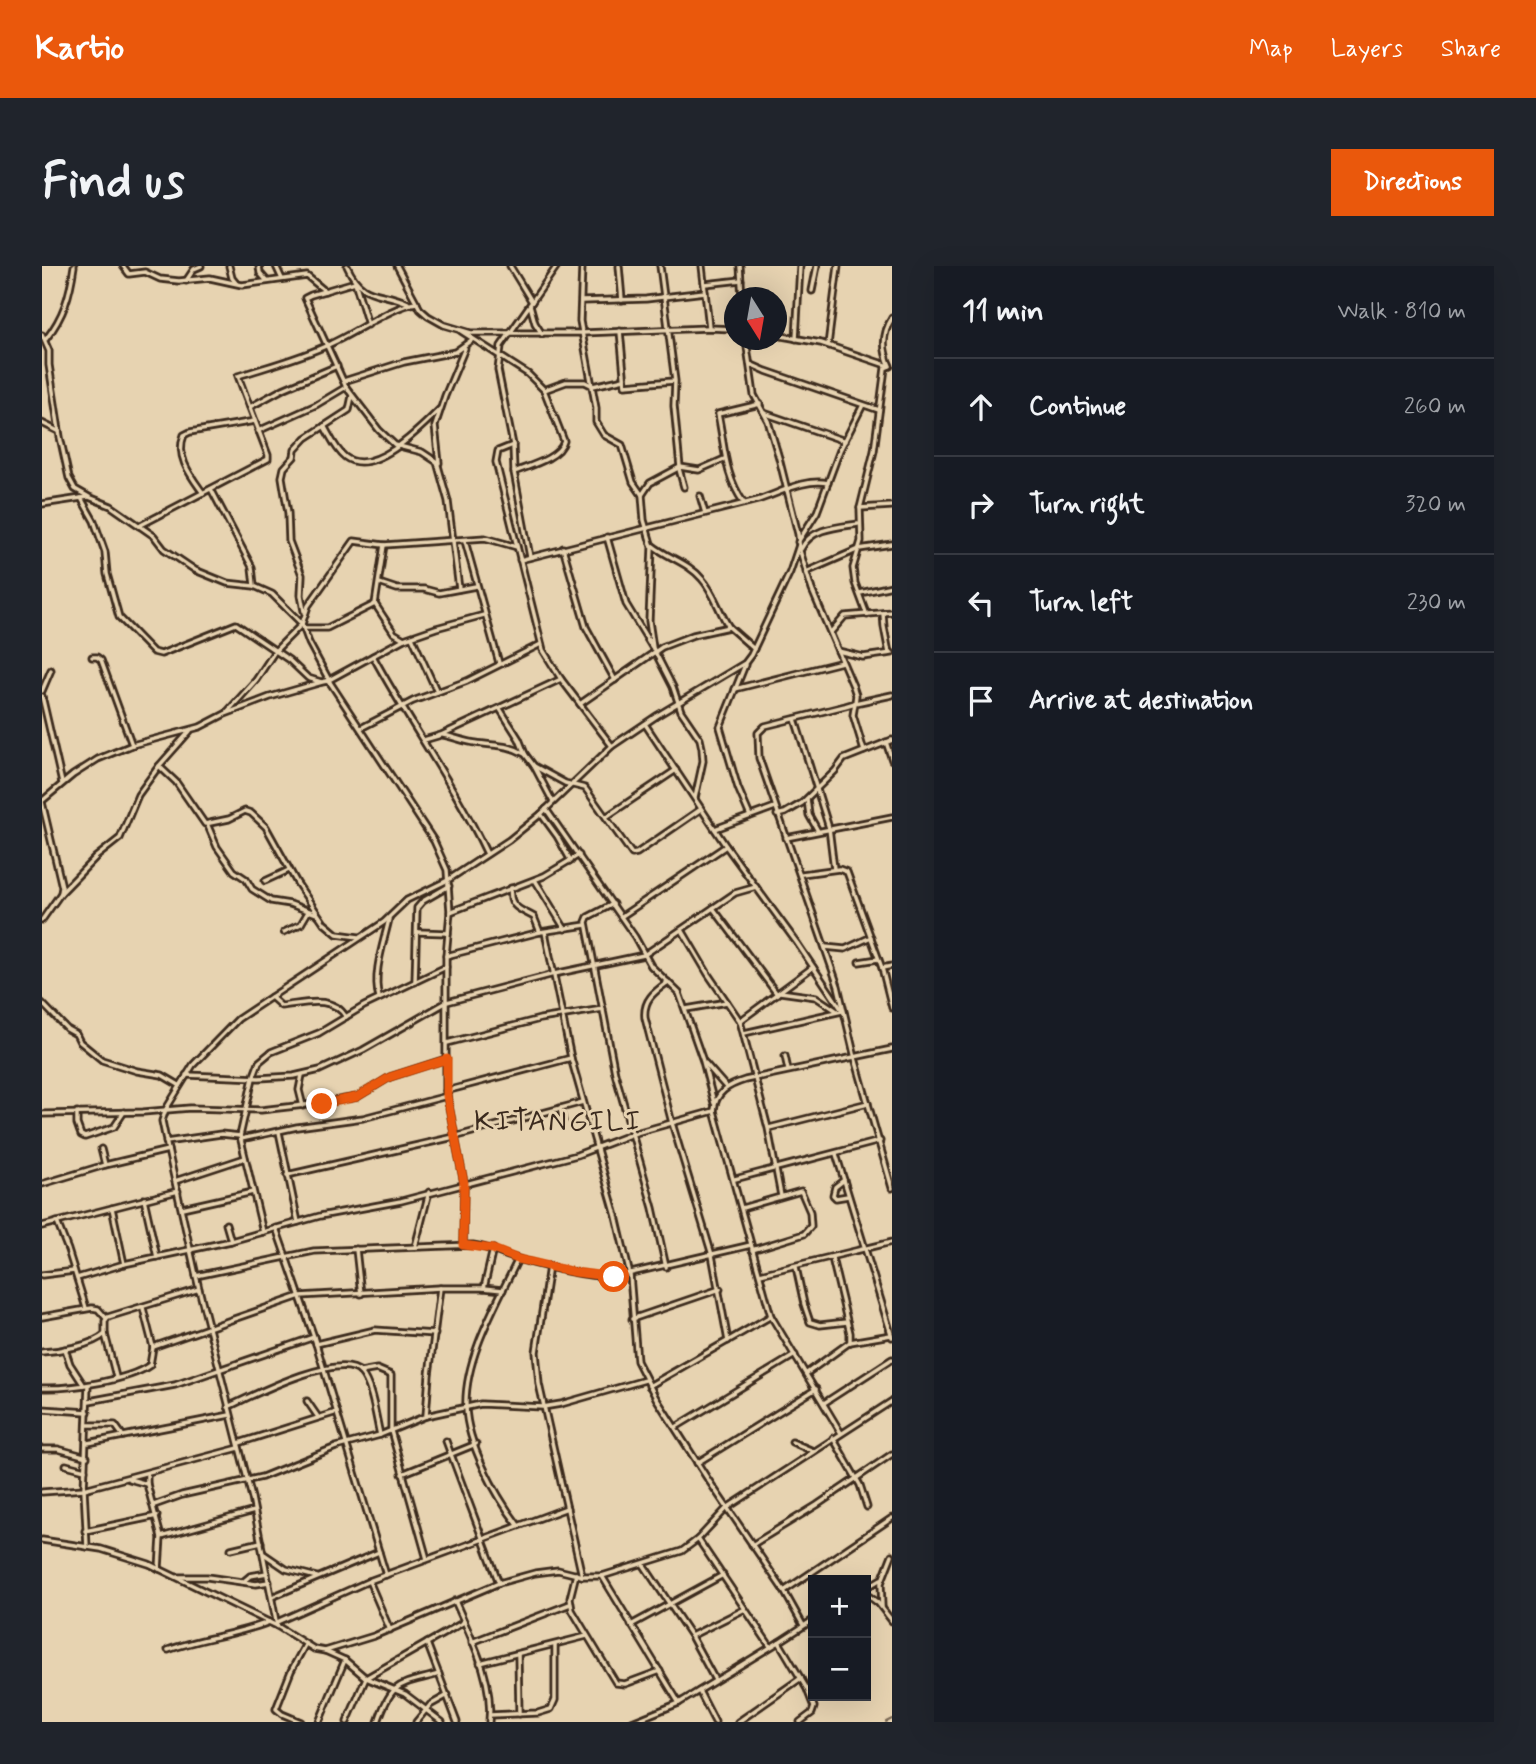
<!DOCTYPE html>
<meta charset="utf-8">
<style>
:root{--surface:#171b24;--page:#20242c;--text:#f1f3f6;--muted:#9ea1a6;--line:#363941;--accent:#ea580c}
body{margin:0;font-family:Mynerve,sans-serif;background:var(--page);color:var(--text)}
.controls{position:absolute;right:21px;bottom:21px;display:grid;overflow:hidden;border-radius:0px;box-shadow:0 7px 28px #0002}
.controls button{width:63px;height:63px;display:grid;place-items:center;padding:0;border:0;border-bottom:2px solid var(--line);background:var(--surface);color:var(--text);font:35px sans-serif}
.compass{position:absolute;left:682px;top:21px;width:63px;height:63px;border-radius:50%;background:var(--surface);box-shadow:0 7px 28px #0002;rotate:169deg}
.stop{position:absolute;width:21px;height:21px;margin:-16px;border:5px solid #ea580c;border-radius:50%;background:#fff}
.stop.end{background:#ea580c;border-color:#fff;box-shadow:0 2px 7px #0008}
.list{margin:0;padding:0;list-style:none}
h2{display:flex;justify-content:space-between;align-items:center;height:91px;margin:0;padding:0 28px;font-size:30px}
h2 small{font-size:23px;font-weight:400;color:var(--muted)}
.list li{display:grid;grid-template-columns:46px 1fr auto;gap:21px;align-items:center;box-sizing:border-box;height:98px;padding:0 28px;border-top:2px solid var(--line)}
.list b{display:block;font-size:26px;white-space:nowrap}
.list em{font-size:23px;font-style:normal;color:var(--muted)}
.icon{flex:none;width:38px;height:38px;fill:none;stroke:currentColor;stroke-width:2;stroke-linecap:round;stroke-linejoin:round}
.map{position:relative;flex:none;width:850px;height:1456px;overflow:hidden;border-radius:0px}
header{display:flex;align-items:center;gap:42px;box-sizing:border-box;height:98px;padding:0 35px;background:var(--accent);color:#fff}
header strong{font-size:33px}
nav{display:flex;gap:38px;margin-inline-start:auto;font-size:24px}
.intro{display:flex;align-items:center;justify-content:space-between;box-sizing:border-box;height:168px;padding:0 42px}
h1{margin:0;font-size:49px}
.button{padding:18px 32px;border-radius:0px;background:var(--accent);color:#fff;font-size:24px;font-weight:700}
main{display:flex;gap:42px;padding:0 42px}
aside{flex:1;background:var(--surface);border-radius:0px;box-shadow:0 7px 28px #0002}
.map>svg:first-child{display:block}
</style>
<header>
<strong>Kartio</strong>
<nav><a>Map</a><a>Layers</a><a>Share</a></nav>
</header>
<div class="intro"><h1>Find us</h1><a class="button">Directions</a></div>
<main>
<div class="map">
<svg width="850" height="1456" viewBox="0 0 850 1456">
<rect width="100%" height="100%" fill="#e7d3b1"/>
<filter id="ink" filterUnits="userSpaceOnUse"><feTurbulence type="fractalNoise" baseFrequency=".0143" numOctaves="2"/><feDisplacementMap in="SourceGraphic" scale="14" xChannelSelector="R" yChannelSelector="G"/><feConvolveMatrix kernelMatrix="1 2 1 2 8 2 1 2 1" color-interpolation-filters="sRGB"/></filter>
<g filter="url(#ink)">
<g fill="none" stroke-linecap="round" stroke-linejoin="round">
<path stroke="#796753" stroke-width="2" d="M844,1456l6,-3"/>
<g stroke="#3b2a1e" stroke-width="9">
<g id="street">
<path d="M81,0l6,8 16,-2 15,7 19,2 31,-3 32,7 65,-9 18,15"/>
<path d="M187,0l3,12 4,5"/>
<path d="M217,0l1,7 7,8"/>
<path d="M234,0l6,13"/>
<path d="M305,0c15,34 32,24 61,37"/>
<path d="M355,0l23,43 8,7 16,9 27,8h111l127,-5 25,1"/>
<path d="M468,0l22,36"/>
<path d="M540,0l-2,55 16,87v14l8,13 18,10 11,37 9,13"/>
<path d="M577,0l3,34"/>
<path d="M618,0l15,115 -1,25 6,61 -30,16 -8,12 2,25 8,27 -3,74 4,27 20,39 8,24 19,28 2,9 1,13 -8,37"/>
<path d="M660,0l7,61"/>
<path d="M698,0l2,32"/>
<path d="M144,15l8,-12 7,-3"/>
<path d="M663,18l36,-4"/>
<path d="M770,25l5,-25"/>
<path d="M540,35l64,-2 59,-7"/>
<path d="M488,39l5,18 7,11"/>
<path d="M326,59l-13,-43 -44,13 -6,3 41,89 33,43 16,15 27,7 15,10 11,39 11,88"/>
<path d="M419,65l67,43 16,16 20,51c-4,17 -35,25 -50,31"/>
<path d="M578,65l5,54 49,-4"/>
<path d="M0,69l7,16v14l11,72 9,41 6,11 14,8 22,9 43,30 10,13 31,21 32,13 27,3 18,8 30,30 7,19 21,39"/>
<path d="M734,69l45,8 68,23"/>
<path d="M4,73c18,-23 24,-44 28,-73"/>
<path d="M754,73l4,-73"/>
<path d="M704,74l8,55 14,26 11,37 19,76 2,17 12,39 41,96 3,9 -1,8 -10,3 -80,20 -7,7 1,25 79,228 17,72 37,130"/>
<path d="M786,79l10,-79"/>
<path d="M708,98l16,7 113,39"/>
<path d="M302,115l60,-19 51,-10 18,-13"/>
<path d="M502,124l22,-8h19l8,4 31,-7"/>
<path d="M208,141l33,-18 54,-23"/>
<path d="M722,147l81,28"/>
<path d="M0,157l16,8"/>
<path d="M282,160c6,10 12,24 21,31 28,21 77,-30 95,-48"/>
<path d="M216,165l58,-26 30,-18"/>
<path d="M471,179l-15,6 -2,11 47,188 18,29 51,67"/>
<path d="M397,197l-4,-37 10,-30 20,-48"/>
<path d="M638,201l19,3 25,-11"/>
<path d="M637,203l5,18"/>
<path d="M169,223l41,78 2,18"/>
<path d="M161,227c-12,-17 -28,-36 -19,-58l6,-3 65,-11"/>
<path d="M658,230l5,17"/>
<path d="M39,232l13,23 11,31 2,22 12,43 34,35 8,2 75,-30 53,36 19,18 13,4"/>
<path d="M702,237c-20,-28 -19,-56 -26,-89l42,-10"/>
<path d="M0,238l46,-7"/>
<path d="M818,242l32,-2"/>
<path d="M97,260l129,-67v-4l-30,-79c31,-10 63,-18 92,-32 23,-10 66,-40 87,-41"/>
<path d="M565,271l19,67 26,43"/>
<path d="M423,275l34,122"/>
<path d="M756,276l19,-30 23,-62 23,-45"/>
<path d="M342,279l-9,59 19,29 10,6"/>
<path d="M610,279c16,13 37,18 50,34 12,13 17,33 27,48"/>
<path d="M521,282l23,79 29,53"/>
<path d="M759,283c10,-21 36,-22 57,-25"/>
<path d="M488,291l-16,-85 -1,-27 -15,-75 3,-24 56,-80"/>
<path d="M478,294l238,-60c22,-7 47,-22 70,-17"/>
<path d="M764,306l53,-23 33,-5"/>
<path d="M337,317l18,6h27l15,4 37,-7"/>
<path d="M818,327l32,-7"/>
<path d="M262,345l-3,-16 1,-20 -13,-34 -1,-28 -6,-36 2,-9 10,-11 1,-7 11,-12 43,-28 3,-14"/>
<path d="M841,347l1,14 5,26"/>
<path d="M825,349l-12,-32 -2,-15 8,-27 -1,-33 14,-57 11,-83 5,-2c-8,-17 -8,-32 2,-48"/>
<path d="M262,362h23l48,-24"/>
<path d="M789,366l14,-16 47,-4"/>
<path d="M370,371l25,55"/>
<path d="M796,385l25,6 29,-4"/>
<path d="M331,390c36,67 81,128 114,198"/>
<path d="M50,391h5l4,3 31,85"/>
<path d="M703,399l-25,62 18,61 12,28"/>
<path d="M287,414l75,-41 32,-11 48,-13"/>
<path d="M693,423l107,-27"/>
<path d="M0,425l9,-21"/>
<path d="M0,430l20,87"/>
<path d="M538,438l82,-57 31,-12 36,-8 25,22"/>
<path d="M458,443l19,30 6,15 9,12 19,36"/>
<path d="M186,445l28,-31 19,-29 27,-27 6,-18 46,-65 30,4 101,-7 32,9"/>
<path d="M753,453l34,109 5,41"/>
<path d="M603,458l81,122 71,97 47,70"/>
<path d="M319,462l52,-27 54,-20 74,-37"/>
<path d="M401,469c11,2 22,7 33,8 19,3 32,1 49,11"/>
<path d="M382,474l17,-5 120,-56"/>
<path d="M844,476l6,18"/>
<path d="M822,485l-11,-36 2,-12 37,-8"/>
<path d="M117,500l17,16 29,42 24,-5 16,-8 6,2 15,14 31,56 27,40 13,11 22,3"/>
<path d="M492,500l31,17 20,5 47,66 5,-1 64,-44"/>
<path d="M765,533l2,16 9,16"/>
<path d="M0,535l31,-26 25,-16 34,-14 68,-18 25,-13 45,-17 52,-15 5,-1 4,3 103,157 13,29 3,42 -4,44v135l18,92 -1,62"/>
<path d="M0,536l20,85 -1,6 -19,27"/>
<path d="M504,543l89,128 16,29 28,27 24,68 11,42"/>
<path d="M499,548l16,22 14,25"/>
<path d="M735,549l8,-2 17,-10 33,-32 9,-12 48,-19"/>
<path d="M564,551l70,-47"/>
<path d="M166,560l9,21 17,24 12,8 6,10 19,12 19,3 27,10"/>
<path d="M673,563l60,-22"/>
<path d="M744,572l106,-21"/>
<path d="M760,608l37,-5 8,3 35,96 10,40"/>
<path d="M493,614l30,49"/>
<path d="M223,615l24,-11"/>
<path d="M469,622c-3,19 9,21 23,29l6,15"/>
<path d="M19,627l35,-36 24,-19 18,-43 21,-29 31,-35"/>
<path d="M571,638l-25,13 -2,5 29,151 38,135 13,59"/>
<path d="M671,642l64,86"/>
<path d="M408,646l94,-36 35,-21"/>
<path d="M580,650l104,-70"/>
<path d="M640,664l26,44 32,47 28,107 13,68"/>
<path d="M242,666l17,-8 7,-12"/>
<path d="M375,666l31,1"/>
<path d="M503,666l26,126 45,158 14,59 7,86 19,37 51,80 77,113 108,-73"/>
<path d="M783,681l20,2 26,-12"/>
<path d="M404,690l94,-24 46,-7"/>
<path d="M817,696l19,-3"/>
<path d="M840,702l10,-2"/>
<path d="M373,716l2,-74 6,-7 26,-15"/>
<path d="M626,716c-14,10 -25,18 -23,36l27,105 40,132 16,86"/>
<path d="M738,726l36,5 21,14"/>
<path d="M229,731l10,9c22,-2 51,-12 65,11"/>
<path d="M337,731c-7,-22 5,-55 10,-78"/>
<path d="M0,737l25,26 9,5 4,8 22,18 35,11 25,4 17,10"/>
<path d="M644,743l41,-7"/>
<path d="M698,755l73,-54"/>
<path d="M702,767l98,-22"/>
<path d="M405,777l93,-24 63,-10"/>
<path d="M743,790l3,14"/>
<path d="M663,797l21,24"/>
<path d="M144,809l73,3 35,-2 26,-6 43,-20 84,-48 107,-28 90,-19 91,-62 21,-6"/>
<path d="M260,809l-3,15 4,16"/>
<path d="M404,825l125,-33"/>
<path d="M518,842l3,13"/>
<path d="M35,846v12l4,11 4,2 29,-10 10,-15"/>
<path d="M0,848l101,-2 47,-4 71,2 61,-7 35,-6 33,-20 56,-18"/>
<path d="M727,862l99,-25"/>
<path d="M237,866l19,90"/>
<path d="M199,873l56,-12 66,-9 84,-22"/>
<path d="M124,876l55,-8 19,2"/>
<path d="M59,883l4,16"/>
<path d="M794,888l56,183"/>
<path d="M245,909l167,-38 129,-35"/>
<path d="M693,913l145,-38"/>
<path d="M802,914l-9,7 -2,8 3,3 12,-2"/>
<path d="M133,915l70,-23"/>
<path d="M0,918l63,-19 63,-15"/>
<path d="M102,933l13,58"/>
<path d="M70,942l12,56"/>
<path d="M140,942l71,-16"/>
<path d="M700,942l59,-17 9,21 1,14 -7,8 -52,16"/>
<path d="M15,956l11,28 18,58"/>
<path d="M184,958l5,17"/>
<path d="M0,960l136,-35"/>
<path d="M234,962l38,109 72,238"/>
<path d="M221,966l-23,-96 13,-58 6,-16 12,-10 48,-19 45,-27 82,-39"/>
<path d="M373,981l14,-55"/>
<path d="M314,983l5,45"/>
<path d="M476,993c-21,44 -54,99 -52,148 1,37 30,89 52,118"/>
<path d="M507,1000l-13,86 3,32 43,192"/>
<path d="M754,1001l8,37 6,18 10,3 27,-3"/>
<path d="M718,1008l132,-32"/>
<path d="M0,1009l32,-4"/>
<path d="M154,1010l118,-25 159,-6c17,2 31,11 48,15 30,8 62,16 93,17l137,-32"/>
<path d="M35,1012l47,-14 107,-23 89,-25 81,-15 176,-46 55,-21 82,-23"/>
<path d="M442,1022l9,-39"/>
<path d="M0,1051l50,-9 6,1 8,9"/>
<path d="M590,1053l88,-30"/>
<path d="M63,1068l11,43"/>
<path d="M808,1076l41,-7"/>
<path d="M274,1078l59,-14 60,4"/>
<path d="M111,1081l147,-51 140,-8h44l19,2"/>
<path d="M23,1083l5,15 13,20"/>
<path d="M0,1086c17,-1 50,-6 63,-18v-13l3,-4 91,-28"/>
<path d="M318,1106l17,-3 14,6v56l36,128"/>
<path d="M765,1107l43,-31v-9l-18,-75"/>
<path d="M607,1120l122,-70"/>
<path d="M0,1122c27,1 86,-7 108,-23l3,-18 -10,-39"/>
<path d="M47,1135l86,-16 139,-48"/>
<path d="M265,1135l11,16"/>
<path d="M782,1137l68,-44"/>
<path d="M186,1141c23,-11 113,-57 133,-34 11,12 15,45 19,62"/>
<path d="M0,1143l46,3"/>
<path d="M384,1150l3,-41 11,-87"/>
<path d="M46,1159h27l8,11"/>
<path d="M634,1161l119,-72"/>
<path d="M799,1167l-70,-117 -57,-205c1,-19 15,-26 31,-31l147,-31"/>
<path d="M791,1172l27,47 7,22"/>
<path d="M404,1175l53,142"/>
<path d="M750,1176l21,9"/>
<path d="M46,1177l142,-28"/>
<path d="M197,1177l98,-31"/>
<path d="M0,1183h16l29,8"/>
<path d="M655,1197l119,-74"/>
<path d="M24,1199l19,5"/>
<path d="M360,1208l74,-30"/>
<path d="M105,1209v9l14,53 -2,32"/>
<path d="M87,1213l18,5"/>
<path d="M0,1226l42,-3 155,-41"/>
<path d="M112,1239l28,-10 80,-18 74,-30 44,-12 46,-19 55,-12 62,3 18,-3 84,-24"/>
<path d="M43,1265l72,-15"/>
<path d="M119,1271l93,-26"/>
<path d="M656,1273l72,107"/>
<path d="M0,1274l59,9 48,15 128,62 37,23 11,2 49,-15 125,-53 36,-10 23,-3 24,6h20l80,-25 16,-12 29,-31 165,-107"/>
<path d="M710,1279l65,-40 75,-51"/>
<path d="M45,1281l-3,-58 4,-104"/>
<path d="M189,1283l30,-7"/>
<path d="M222,1288l22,15 31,8"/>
<path d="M601,1298l48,72 24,44"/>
<path d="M534,1308l-6,24 2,12 44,73 9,1 35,-13"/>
<path d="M560,1310l77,127"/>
<path d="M136,1311h29l49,7 13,-2"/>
<path d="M202,1315l6,-5 17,-3"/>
<path d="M327,1315l21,49"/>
<path d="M824,1322l15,-9"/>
<path d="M742,1325l19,34"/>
<path d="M824,1328l12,9 14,18"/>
<path d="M230,1331l107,-45"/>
<path d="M413,1335c16,37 39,79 34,121"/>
<path d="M840,1341l-1,-24 11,-28"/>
<path d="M235,1356l92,-41 198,-73"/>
<path d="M589,1359l92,-50"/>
<path d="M235,1360l-25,-128 -53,-209 -31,-139 -6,-29 4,-12 27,-44 45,-46 146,-97 23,-22 41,-20 61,-40 32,-26 71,-68 46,-31 87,-52 6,-8 39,-83 9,-27"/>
<path d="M649,1370l54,-27"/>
<path d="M430,1376l98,-38"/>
<path d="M737,1376l34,-22"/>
<path d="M385,1377l30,79"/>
<path d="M126,1384c33,-12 68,-15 101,-28"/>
<path d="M283,1385l20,9 21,18 39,16 37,28"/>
<path d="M476,1388l1,60"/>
<path d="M438,1397l107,-27"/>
<path d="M657,1425l16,31"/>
<path d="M448,1449l48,-2 13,-4 4,-9v-55"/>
<path d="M259,1456l-19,-8 -6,-5 15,-38 14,-26"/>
<path d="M277,1456l26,-62"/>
<path d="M305,1456l19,-44 98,-56"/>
<path d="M336,1456c14,-42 22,-37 61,-48"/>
<path d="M374,1456l14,-17 18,-10"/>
<path d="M590,1456l47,-19 100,-61 28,47 7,18 -2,6 -12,9"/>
<path d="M696,1456l63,-44"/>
</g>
</g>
<use href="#street" stroke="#e7d3b1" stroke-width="3.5"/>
</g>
</g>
<g fill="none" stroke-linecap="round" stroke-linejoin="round" filter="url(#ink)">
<path stroke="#ea580c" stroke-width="9" d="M280,838l35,-7 33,-20 57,-18v37l17,87 -1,62 30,4 25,10 56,13 40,5"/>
</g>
<g text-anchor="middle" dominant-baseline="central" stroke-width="6" stroke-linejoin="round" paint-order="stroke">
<g font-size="28" letter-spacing="2" fill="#3b2a1e" stroke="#e7d3b1">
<text x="516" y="856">KITANGILI</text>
</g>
</g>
</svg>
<div class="controls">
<button>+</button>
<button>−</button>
</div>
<svg class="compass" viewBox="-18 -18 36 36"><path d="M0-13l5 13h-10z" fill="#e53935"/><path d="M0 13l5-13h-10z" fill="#9ea1a6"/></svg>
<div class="stop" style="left:572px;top:1011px"></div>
<div class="stop end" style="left:280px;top:838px"></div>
</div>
<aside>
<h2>11 min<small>Walk · 810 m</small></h2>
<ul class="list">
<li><svg class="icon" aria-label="ahead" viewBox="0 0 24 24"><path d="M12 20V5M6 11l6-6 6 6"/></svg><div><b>Continue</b></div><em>260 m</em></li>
<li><svg class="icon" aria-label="right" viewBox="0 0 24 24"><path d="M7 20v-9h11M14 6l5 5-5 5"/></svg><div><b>Turn right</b></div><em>320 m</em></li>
<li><svg class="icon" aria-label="left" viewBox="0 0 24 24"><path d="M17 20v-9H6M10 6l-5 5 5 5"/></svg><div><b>Turn left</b></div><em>230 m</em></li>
<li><svg class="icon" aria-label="arrive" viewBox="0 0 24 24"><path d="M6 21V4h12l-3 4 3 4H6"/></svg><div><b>Arrive at destination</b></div></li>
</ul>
</aside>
</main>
